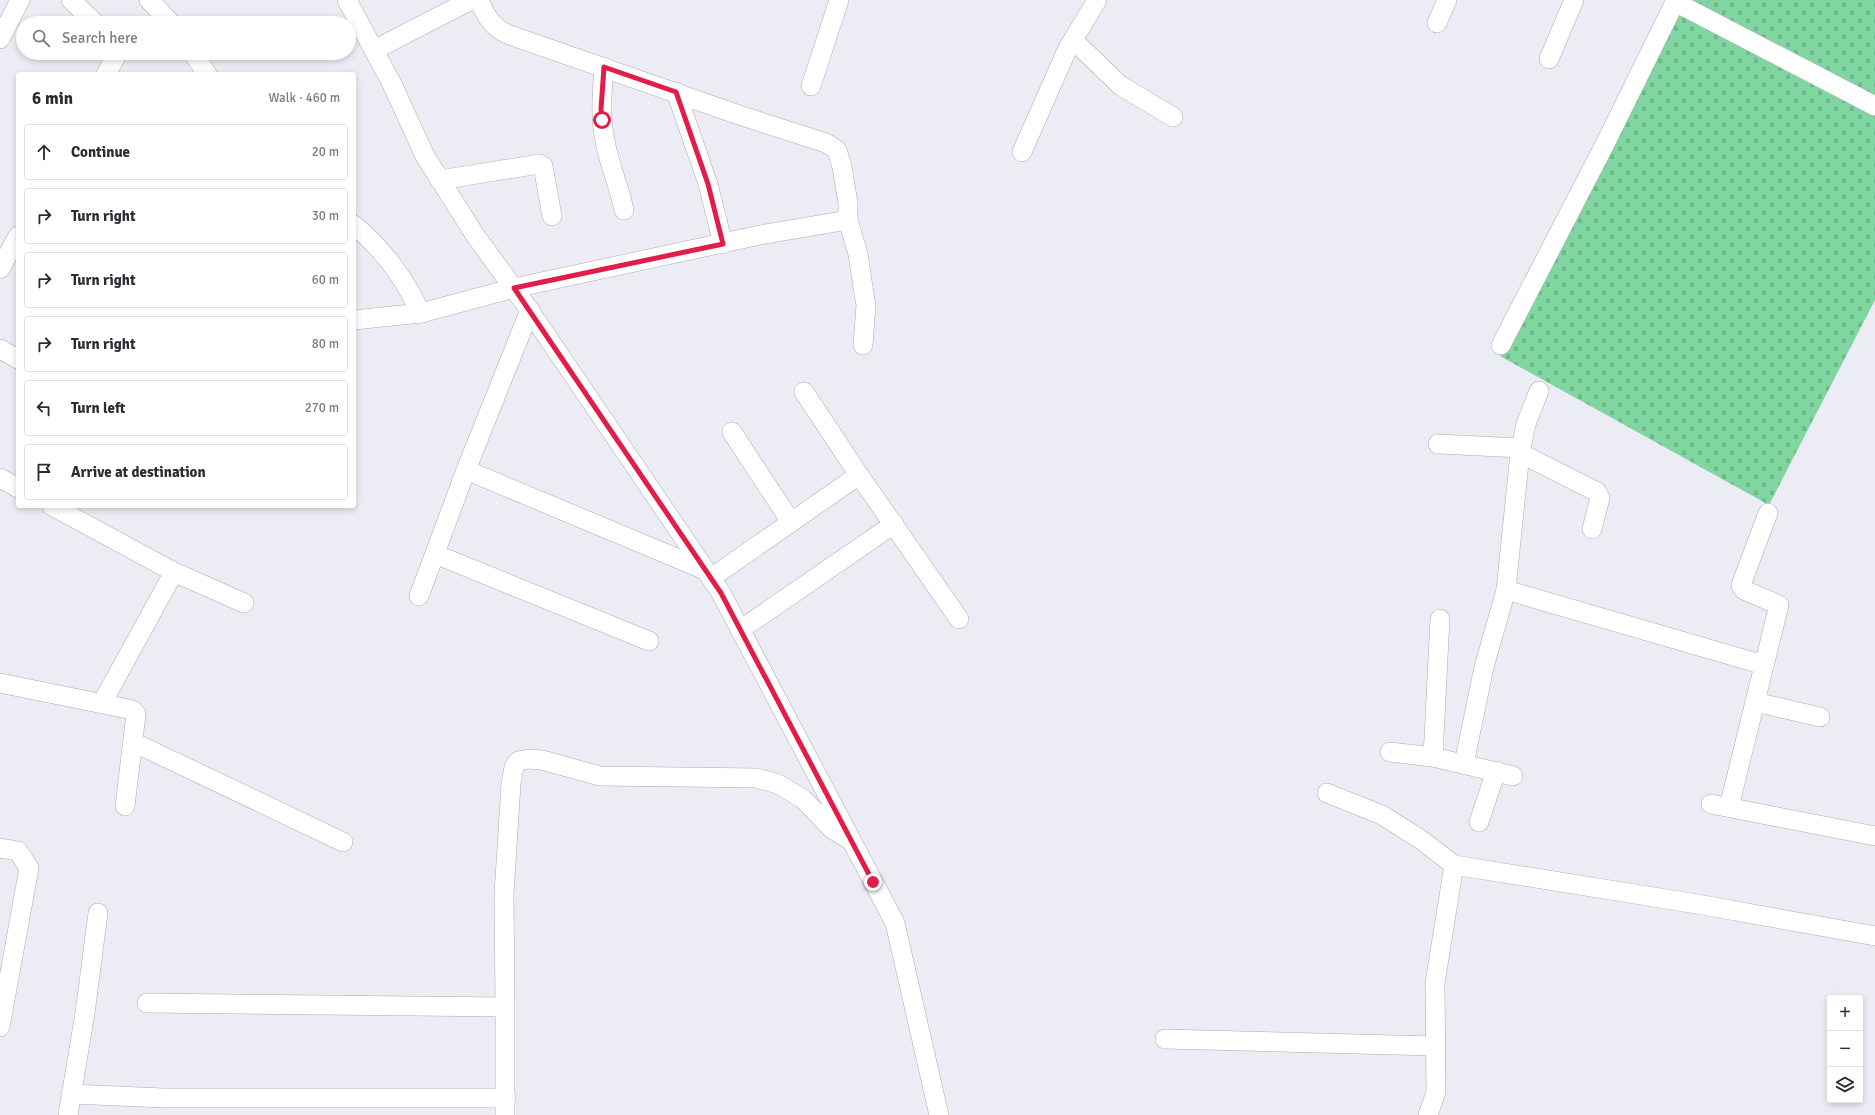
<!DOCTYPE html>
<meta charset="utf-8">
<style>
:root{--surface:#fff;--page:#f2f2f3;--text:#2b2b33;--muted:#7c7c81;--line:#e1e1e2}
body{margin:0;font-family:Signika,sans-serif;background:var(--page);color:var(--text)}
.controls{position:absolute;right:12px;bottom:12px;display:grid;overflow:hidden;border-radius:4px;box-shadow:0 2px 6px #0003}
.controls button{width:36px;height:36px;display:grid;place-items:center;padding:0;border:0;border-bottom:1px solid var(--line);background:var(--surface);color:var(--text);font:20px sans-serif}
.stop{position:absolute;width:12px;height:12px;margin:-9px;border:3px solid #e11d48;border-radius:50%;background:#fff}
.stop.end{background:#e11d48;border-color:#fff;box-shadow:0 1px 4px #0008}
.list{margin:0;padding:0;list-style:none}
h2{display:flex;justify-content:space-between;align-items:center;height:52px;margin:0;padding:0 16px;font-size:17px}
h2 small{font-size:13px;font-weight:400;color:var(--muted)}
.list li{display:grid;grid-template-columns:26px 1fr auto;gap:12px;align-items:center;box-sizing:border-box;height:56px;margin:0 8px 8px;padding:0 8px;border:1px solid var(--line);border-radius:4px}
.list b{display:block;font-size:15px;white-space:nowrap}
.list em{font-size:13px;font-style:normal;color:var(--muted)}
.icon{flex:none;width:22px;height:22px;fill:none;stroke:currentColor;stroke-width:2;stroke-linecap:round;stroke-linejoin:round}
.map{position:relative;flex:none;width:1875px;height:1115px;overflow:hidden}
.search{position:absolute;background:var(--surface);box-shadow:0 2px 6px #0003;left:16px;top:16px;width:340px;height:44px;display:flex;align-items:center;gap:10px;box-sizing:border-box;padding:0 14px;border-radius:22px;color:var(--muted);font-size:15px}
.panel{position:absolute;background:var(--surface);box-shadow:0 2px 6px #0003;left:16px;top:72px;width:340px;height:436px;border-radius:4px}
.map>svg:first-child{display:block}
</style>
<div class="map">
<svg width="1875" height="1115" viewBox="0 0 1875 1115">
<defs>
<pattern id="cemetery-stones" width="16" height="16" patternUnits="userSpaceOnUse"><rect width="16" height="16" fill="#80d6a0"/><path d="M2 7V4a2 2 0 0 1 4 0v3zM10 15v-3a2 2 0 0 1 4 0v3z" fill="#6eb88a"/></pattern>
</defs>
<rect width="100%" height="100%" fill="#ececf4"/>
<path fill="url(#cemetery-stones)" d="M1685,0h190v300l-106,205 -269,-149z"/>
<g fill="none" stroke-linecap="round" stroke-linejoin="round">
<g stroke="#acabb3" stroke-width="20">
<g id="minor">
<path d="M71,0l24,23"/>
<path d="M149,0l22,23"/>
<path d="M347,0l45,84 33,72 50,79 50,69 196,289 174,330 44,192"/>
<path d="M479,0c6,15 13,27 28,34l232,81 87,28 11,7 5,17 6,36v17l10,34 6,40 2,11 -3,40"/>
<path d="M1675,2l200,104"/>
<path d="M1437,23l10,-23"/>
<path d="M0,39l20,-39"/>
<path d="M1073,40l48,46 52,31"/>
<path d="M374,50l97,-50"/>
<path d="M193,53l14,21"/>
<path d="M1549,59l25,-59"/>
<path d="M604,67c-2,25 -4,49 1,74 4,23 14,45 19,69"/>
<path d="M106,74l12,-21"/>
<path d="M811,86l28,-86"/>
<path d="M676,92l32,92 15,60"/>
<path d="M1022,152l45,-102 30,-50"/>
<path d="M440,180l99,-16 4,2 9,50"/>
<path d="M354,225c31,26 49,52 67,88"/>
<path d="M0,269l18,-33"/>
<path d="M354,320l67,-7 93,-25 246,-53 88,-15"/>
<path d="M1501,345l104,-201 71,-144"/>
<path d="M0,349l18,10"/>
<path d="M804,392l55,83 100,144"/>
<path d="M732,432l59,90"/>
<path d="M1438,444l83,4"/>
<path d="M1520,453l77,39 3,6 -8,31"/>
<path d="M466,470l239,100"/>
<path d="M0,478l18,10"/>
<path d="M52,506l122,66 70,31"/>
<path d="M435,554l214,87"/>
<path d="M711,578l148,-103"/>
<path d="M1506,590l258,75"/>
<path d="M419,596l47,-126 64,-160"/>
<path d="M740,630l154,-106"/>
<path d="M0,683l133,27 3,4 -11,92"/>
<path d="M1755,702l65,15"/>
<path d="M102,703l72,-131"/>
<path d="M133,742l210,100"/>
<path d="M1390,752l43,5 80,19"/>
<path d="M1433,757l7,-138"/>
<path d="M1464,764l20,-97 22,-77 14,-137 6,-29 13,-33"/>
<path d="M1327,793l55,22 38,24 34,26"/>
<path d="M1711,804l164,32"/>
<path d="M1729,807l50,-202 -35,-15 -3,-5 27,-72"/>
<path d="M1479,822l17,-51"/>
<path d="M0,848l18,3 11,17 -29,159"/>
<path d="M147,1003l358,4v108"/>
<path d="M505,1007l-1,-113 7,-110 3,-17 4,-6 11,-2 13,1 58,16 157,2 21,6 25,15 29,30 18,11"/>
<path d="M1165,1039l270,7"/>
<path d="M71,1094l92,4h343"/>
<path d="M68,1115l17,-102 13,-100"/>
<path d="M1428,1115l8,-23 -1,-109 19,-118 243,39 178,32"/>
</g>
</g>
<use href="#minor" stroke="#fff" stroke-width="19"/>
</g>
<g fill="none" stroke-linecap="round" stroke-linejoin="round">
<path stroke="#e11d48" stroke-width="5" d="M602,120l-1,-11 3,-42 72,25 32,92 15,60 -209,44 207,305 152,289"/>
</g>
</svg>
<div class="controls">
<button>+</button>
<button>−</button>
<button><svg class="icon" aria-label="layers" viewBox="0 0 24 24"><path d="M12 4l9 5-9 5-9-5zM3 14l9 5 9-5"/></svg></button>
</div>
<div class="stop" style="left:602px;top:120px"></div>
<div class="stop end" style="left:873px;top:882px"></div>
<div class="search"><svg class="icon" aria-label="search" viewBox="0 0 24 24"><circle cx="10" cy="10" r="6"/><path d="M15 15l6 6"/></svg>Search here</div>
<section class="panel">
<h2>6 min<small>Walk · 460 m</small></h2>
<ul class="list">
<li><svg class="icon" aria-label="ahead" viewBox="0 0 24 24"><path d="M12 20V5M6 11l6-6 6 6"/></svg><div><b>Continue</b></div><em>20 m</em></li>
<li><svg class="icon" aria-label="right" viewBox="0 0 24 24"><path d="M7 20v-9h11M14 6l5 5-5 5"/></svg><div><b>Turn right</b></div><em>30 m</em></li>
<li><svg class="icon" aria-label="right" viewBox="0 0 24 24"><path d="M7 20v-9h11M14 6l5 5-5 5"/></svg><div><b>Turn right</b></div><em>60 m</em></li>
<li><svg class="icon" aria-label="right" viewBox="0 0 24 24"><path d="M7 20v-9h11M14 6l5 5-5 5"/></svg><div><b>Turn right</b></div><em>80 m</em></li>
<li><svg class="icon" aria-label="left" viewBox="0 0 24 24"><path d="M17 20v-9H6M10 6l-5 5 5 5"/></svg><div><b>Turn left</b></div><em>270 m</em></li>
<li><svg class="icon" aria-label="arrive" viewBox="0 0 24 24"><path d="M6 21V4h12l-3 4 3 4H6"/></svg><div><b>Arrive at destination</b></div></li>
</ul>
</section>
</div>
